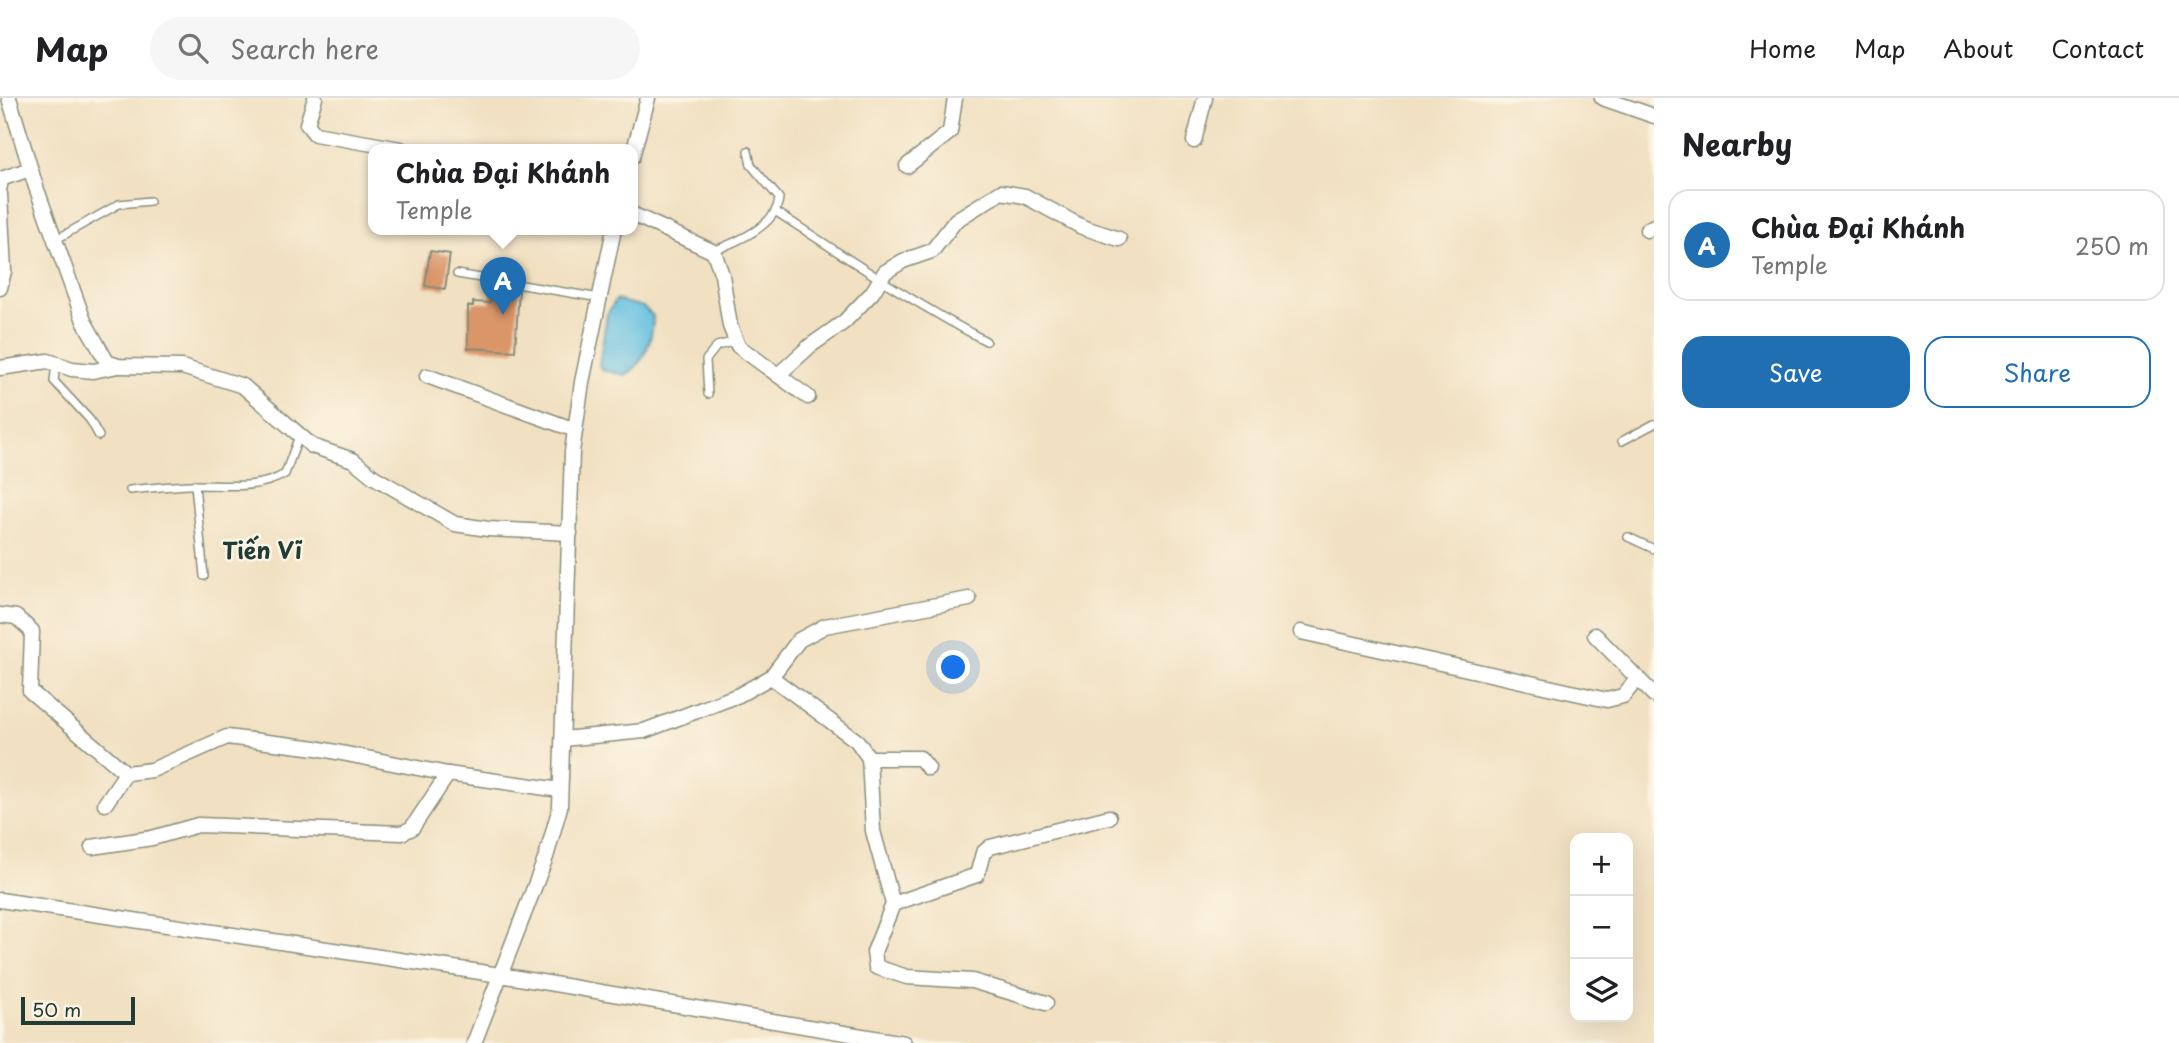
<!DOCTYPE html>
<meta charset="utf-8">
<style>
:root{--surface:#fff;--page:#f6f6f6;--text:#202124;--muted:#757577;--line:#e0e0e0;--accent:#1f6fb2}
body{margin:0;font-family:"Playpen Sans",sans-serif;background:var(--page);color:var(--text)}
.controls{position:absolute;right:21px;bottom:21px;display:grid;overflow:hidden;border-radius:14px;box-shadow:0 7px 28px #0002}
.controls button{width:63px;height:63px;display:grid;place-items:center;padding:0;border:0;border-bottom:2px solid var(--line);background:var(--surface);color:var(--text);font:35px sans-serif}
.scale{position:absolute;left:21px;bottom:18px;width:114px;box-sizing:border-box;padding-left:7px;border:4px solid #1f3d34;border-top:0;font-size:19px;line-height:24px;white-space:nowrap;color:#1f3d34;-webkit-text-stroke:5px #fcf5e5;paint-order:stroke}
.you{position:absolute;left:954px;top:570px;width:24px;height:24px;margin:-18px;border:5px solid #fff;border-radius:50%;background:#1a73e8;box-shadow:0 0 0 10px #1a73e833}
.badge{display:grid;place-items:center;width:46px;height:46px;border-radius:50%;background:var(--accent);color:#fff;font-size:23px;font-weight:700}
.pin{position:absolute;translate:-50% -58px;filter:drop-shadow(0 2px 4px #0008)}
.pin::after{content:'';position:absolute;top:37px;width:24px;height:21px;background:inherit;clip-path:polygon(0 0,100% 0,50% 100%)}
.popup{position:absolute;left:368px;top:46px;width:270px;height:91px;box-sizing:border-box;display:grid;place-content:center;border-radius:14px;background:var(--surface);filter:drop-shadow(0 2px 5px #0005);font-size:23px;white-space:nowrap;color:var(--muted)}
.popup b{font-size:26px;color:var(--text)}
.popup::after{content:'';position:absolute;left:50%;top:100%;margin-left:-14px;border:14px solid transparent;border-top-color:var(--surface)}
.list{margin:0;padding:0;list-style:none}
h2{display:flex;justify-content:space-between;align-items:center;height:91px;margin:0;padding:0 28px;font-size:30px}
h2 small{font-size:23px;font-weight:400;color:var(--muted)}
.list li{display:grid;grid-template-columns:46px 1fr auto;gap:21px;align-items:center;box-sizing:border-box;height:112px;margin:0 14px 14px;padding:0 14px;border:2px solid var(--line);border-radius:21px}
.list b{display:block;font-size:26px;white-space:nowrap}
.list p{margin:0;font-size:23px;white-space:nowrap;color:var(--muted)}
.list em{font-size:23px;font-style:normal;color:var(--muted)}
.actions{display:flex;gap:14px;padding:21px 28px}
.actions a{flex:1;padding:16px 0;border:2px solid var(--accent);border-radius:21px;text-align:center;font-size:24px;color:var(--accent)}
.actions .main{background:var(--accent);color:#fff}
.icon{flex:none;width:38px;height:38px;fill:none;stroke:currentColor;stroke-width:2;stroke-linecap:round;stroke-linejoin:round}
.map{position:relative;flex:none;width:1654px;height:945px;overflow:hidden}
header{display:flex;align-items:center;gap:42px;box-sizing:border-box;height:98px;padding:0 35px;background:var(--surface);border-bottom:2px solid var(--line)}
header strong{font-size:33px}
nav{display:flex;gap:38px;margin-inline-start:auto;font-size:24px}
.search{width:490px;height:63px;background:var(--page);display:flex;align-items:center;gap:18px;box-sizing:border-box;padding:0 24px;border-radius:38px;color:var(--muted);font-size:26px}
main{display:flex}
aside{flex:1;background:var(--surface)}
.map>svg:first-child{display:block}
</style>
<header>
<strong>Map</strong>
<div class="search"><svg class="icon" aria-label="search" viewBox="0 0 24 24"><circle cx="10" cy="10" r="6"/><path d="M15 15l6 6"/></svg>Search here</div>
<nav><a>Home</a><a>Map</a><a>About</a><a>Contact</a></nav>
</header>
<main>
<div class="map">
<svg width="1654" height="945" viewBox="0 0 1654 945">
<rect width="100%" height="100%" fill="#fcf5e5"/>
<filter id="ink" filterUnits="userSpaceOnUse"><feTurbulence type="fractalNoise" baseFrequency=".0143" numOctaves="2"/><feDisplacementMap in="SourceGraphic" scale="14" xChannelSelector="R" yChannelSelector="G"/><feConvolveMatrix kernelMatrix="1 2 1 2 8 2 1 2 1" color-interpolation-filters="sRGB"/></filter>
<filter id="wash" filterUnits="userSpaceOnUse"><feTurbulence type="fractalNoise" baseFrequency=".00686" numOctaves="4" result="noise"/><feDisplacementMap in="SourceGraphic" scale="28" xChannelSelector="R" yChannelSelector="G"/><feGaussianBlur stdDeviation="1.57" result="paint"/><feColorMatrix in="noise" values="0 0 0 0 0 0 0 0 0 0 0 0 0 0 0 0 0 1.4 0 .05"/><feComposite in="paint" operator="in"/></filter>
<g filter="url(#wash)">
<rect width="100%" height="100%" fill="#f1e0c1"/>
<path fill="#63c0e1" stroke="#417e8a" stroke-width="2" d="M616,202l27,7 10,9c0,22 -8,47 -27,59l-24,-5 -3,-5 8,-51z"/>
<g id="blocks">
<g fill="#da9567">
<path d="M430,153l20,3 -5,35 -20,-3z"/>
<path d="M491,190l28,2 -4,61 -47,-3v-42h5v-4l17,1z"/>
</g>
</g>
</g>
<g filter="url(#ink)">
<use href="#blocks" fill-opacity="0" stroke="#888e7a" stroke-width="2"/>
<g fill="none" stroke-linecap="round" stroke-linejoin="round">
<g stroke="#888e7a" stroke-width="10">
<g id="service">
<path d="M775,113c69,45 138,92 211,130"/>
<path d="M55,142l64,-36 31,-3"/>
<path d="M713,153c23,-9 64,-25 66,-53l-28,-33 -3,-14"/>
<path d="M457,176l143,24"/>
<path d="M56,266l-2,17 36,39 9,16"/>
<path d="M708,296l-2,-34 11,-14 19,-5"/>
<path d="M1622,343l32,-17"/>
<path d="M195,387l9,91"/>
<path d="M130,392c19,-2 39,-4 59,-5 32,-1 67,6 96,-11l14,-38"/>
<path d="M1628,439l26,12"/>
</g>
</g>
<g stroke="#888e7a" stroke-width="17">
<g id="minor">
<path d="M9,0l27,89 48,134 23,41 11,4 64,1 61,19 69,60 41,14 21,17 81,47 33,5 82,4"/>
<path d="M315,0l-8,26 8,10 86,15"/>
<path d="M1602,0l52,18"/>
<path d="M1194,43l11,-43"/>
<path d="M632,59l16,-59"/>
<path d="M907,68l43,-34 5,-34"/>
<path d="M0,88l1,-7 29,-10"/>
<path d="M0,96l4,77 -4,17"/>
<path d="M632,116l82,38 8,23 8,51 8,20 70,51"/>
<path d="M1647,132l7,-4"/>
<path d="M0,270l48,-7 24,8 21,2 25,-5"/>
<path d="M778,277l32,-29 34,-24 28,-29 13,-21 18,-11 29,-10 24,-31 45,-28 24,4 57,31 37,12"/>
<path d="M427,278l148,54"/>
<path d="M0,517l16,2 16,14 -2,60 96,82"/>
<path d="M1301,534l306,68 16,-4 15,-18"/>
<path d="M1595,537l59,60"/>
<path d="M771,579l86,64 12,17 4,73 20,73 -19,48 2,15 31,10 65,4 74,22"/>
<path d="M563,641l81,-8 95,-36 32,-18 28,-37 26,-14 144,-27"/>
<path d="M869,660h51l8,10"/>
<path d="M105,706l21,-31 26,-3 75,-33 89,11 132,26 112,16"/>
<path d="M92,749l60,-9 46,-13 204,8 10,-5 36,-54"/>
<path d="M0,802l500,75 404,68"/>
<path d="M893,806l84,-29 6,-22 7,-6 119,-30"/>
<path d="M474,945l72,-186 14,-50 12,-355 10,-70 32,-153"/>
</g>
</g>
<use href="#service" stroke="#fff" stroke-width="7"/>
<use href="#minor" stroke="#fff" stroke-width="14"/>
</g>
</g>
<g text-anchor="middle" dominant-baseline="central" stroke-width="5" stroke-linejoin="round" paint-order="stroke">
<g font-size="23" font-weight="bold" fill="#1f3d34" stroke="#fcf5e5">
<text x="262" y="451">Tiến Vĩ</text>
</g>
</g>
</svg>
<div class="controls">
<button>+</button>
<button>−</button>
<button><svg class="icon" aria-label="layers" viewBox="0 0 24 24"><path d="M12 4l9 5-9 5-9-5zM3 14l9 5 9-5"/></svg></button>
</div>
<div class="scale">50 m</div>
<div class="you"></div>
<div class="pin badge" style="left:503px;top:217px">A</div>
<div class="popup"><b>Chùa Đại Khánh</b>Temple</div>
</div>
<aside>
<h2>Nearby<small></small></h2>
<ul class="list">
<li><span class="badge">A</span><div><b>Chùa Đại Khánh</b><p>Temple</p></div><em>250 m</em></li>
</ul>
<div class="actions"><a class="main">Save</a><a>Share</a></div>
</aside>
</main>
